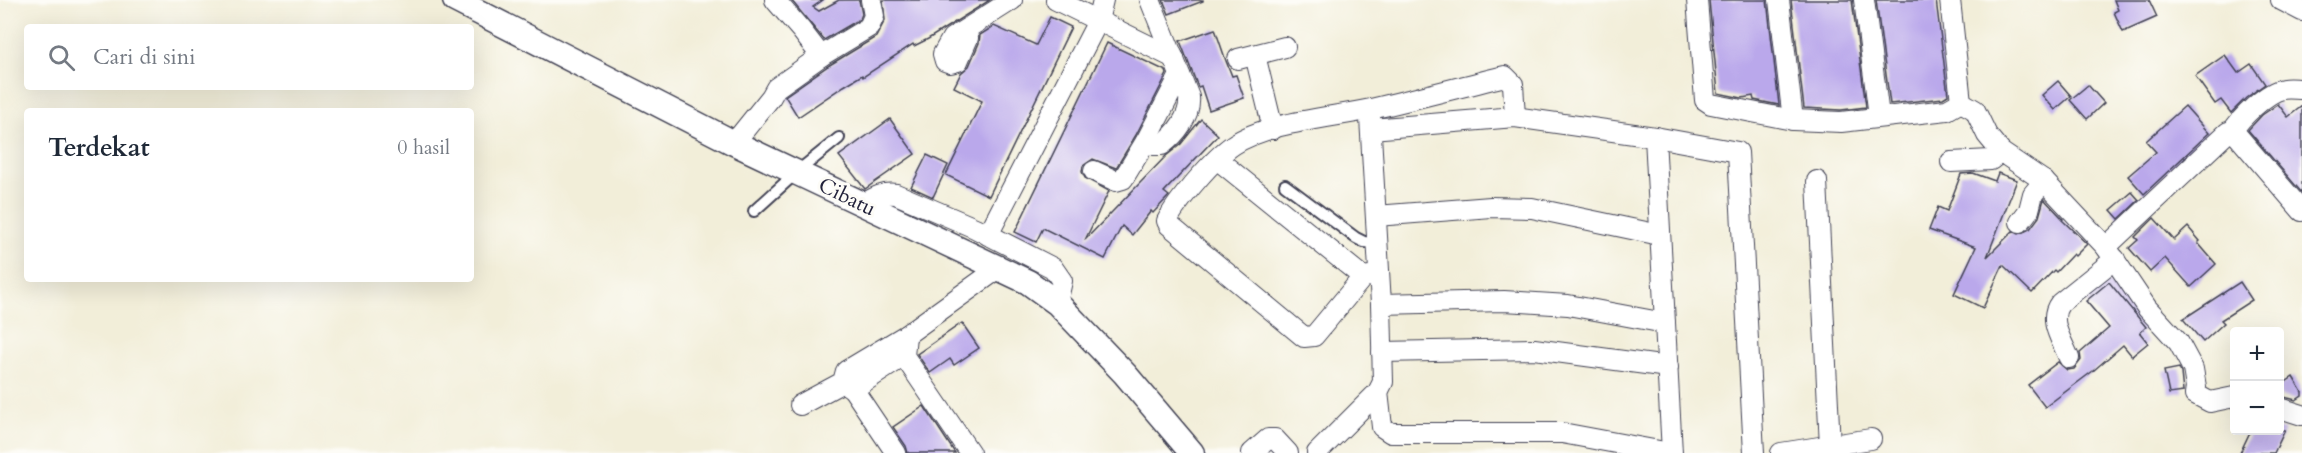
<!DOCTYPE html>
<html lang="id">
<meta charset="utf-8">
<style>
:root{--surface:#fff;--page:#f6f6f7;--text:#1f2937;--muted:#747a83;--line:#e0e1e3}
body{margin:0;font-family:Cardo,serif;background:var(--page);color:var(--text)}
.controls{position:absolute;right:18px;bottom:18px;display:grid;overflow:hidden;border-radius:6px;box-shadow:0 6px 24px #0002}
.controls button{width:54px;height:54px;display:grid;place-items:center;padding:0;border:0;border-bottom:2px solid var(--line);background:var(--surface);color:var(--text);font:30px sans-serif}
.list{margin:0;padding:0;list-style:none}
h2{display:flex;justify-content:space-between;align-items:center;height:78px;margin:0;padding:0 24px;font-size:26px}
h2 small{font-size:20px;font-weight:400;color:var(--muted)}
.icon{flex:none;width:33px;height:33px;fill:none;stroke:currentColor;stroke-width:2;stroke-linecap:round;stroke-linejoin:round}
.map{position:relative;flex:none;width:2302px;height:453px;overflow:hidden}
.search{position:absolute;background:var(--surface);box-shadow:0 6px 24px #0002;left:24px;top:24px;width:450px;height:66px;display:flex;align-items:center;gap:15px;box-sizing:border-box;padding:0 21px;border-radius:6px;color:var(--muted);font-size:22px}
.panel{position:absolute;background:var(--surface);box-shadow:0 6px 24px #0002;left:24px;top:108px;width:450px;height:174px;border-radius:6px}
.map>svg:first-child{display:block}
</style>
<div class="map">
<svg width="2302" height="453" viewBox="0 0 2302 453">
<rect width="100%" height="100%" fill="#fdfcf7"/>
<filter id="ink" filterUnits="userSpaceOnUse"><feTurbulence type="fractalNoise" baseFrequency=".0167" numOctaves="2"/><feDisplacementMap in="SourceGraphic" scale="12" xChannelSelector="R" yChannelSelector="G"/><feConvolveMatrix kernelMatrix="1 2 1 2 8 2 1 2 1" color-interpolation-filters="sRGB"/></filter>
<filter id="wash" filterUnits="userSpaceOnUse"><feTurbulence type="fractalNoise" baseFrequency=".008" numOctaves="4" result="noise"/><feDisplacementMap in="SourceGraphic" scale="24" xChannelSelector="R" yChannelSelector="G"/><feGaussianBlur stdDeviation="1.35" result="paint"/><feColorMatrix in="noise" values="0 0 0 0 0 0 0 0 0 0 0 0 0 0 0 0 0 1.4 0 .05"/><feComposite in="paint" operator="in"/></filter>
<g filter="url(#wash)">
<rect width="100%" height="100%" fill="#f2eed9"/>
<g id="blocks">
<g fill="#baa8eb">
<path d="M791,0h32l-10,7 6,4 20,-11h20l3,14 -2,5 -36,21z"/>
<path d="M883,0h107l-62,39 -14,7 -1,-2 -50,33 -1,-2 -18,11 -46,31 -13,-21 43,-30 48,-29 9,-17z"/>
<path d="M1163,0h40v1l-34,13z"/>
<path d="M1709,0h58l12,105 -25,-5 -1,-4 -11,2 -24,-5z"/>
<path d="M1791,0h61l14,107 -25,3 -37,-2z"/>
<path d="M1876,0h60l12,95 -5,3 -53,6z"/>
<path d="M2114,0h35l8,17 -34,15 -9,-20 4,-2z"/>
<path d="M1050,17l21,10 -82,169 -43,-21 36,-74 -28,-14 7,-14 8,-7 10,-23 1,-8 14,-9 42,19z"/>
<path d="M1215,29l11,32 6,15 4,-1 8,23 -35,12 -8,-24 -3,1 -18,-46z"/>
<path d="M1107,43l59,28 1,3 -31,61 -20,33 -23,-9 -10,7 -1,6 3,6 24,13 -24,49 81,-84 15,-12 20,-25 17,16 -54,57 5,4 -1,1 -15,16 -2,-2 -19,24 -10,-9 -17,33 -62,-31 -7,14 -21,-10z"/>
<path d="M2225,55l13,18 13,-9 14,20 -19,14 -15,15 -10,-13 -6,4 -20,-28z"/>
<path d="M2058,81l13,15 -16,14 -13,-15z"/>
<path d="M2088,85l16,18 -17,16 -17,-19z"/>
<path d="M2278,104l10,13 14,-11v87l-54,-63 14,-15z"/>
<path d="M2185,106l24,27 -65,61 -16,-18 28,-24 -10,-11z"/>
<path d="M890,119l25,35 -50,35 -26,-33z"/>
<path d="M927,155l21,10 -15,32 -22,-10z"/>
<path d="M1973,173l22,8 3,-8 19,7 -30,77 26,-26 6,3 11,-5 9,-12 5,-18 19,20 -1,1 25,24 -12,12 -2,-2 -17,18 -2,-2 -22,23 -29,-28 -20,43 -29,-14 22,-47 -47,-17 9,-23 9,4 14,-37z"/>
<path d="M2132,192l7,8 -20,19 -8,-9z"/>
<path d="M2154,218l20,22 14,-13 12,14 -2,2 18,21 -25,23 -26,-29 -15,14 -21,-24 9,-8 -3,-3z"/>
<path d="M2109,282l37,45 -6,6 8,10 -16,13 -9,-11 -30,26 -48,36 -17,-22 30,-23 9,8 7,-1 7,-9 -1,-7 29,-25 -23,-27z"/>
<path d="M2240,282l12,18 -31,20 3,3 -21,19 -20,-23z"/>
<path d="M962,323l17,25 -25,17 -4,-6 -20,14 -13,-19z"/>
<path d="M2179,368l2,5 2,19 -14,2 -5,-23z"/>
<path d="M2293,377l9,15v4l-6,4 -16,-4v-10z"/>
<path d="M924,406l31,47h-47l-2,-7 -13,-19z"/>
<path d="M2251,430h34l-11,23h-34z"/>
</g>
</g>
</g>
<g filter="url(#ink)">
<use href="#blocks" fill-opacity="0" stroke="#414153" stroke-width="1.5"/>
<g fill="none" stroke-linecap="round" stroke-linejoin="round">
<g stroke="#414153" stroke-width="14">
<g id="service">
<path d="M1285,185l71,53 8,4 13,1"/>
<path d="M754,211l43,-39 42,-34"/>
</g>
</g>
<g stroke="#414153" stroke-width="22">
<g id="minor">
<path d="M775,0l26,30 20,26"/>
<path d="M1056,0l118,58"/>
<path d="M1697,0l8,100 6,4 82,16 48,2 106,-12 14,-8"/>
<path d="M1779,0l14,120"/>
<path d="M1864,0l15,116"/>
<path d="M1950,0l11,102"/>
<path d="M2281,0l21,11"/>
<path d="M967,29l1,9 -10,23 -7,2 -6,-2 -2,-7 9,-16 60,-38"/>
<path d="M1255,55l18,74"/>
<path d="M1238,59l47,-12"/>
<path d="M1961,102l14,8 12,25 14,17 43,29 62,66 41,61 32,35 14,26 3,18 -1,7 15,8 24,-5"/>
<path d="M1371,129l144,-12 140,20 83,15 16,301"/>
<path d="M2232,132c8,-14 35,-40 51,-43 6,-1 13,0 19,0"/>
<path d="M1655,137l17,316"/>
<path d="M1146,141l7,4h9c14,-11 29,-29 27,-48l-39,-97"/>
<path d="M734,143l37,-46 5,-9 45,-32 48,-29 5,-11 -3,-16"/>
<path d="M1218,160l145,117"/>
<path d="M1951,162l40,-2 10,-8"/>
<path d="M1094,171l22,10 7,-2 23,-38 34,-66"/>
<path d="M1817,181l13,265"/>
<path d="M862,205c12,-7 20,-13 34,-11l79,34 78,40 9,13 -5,22"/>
<path d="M1376,216l115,-9 41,1 128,27"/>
<path d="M2020,222l9,-12 4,-16 11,-13"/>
<path d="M988,235l110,-214 5,-21"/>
<path d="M2106,247l122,-115 8,2 66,77"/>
<path d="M1378,275l-15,2 -49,59 -10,1 -135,-112 -2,-4c10,-20 47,-63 66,-76 34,-23 97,-27 138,-36 44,-10 89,-22 134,-33l8,8 2,33"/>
<path d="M1381,304l123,-3 64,4 97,18"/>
<path d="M906,335l-2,21 66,97"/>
<path d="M1382,352l152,-3 134,18"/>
<path d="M2069,358c-7,-18 -22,-38 -9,-55l55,-44"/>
<path d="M843,382l10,7 43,64"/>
<path d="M853,389l51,-33"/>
<path d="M1378,392l4,35 9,6h171l108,20"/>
<path d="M800,405l43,-23 3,-11 60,-36 93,-67"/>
<path d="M2280,408l22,7"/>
<path d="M1252,453l16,-14h7l13,14"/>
<path d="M1317,453l61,-61 5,-10 -2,-78 -11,-186"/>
<path d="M1781,453l90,-14"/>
</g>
</g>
<g stroke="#414153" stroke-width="27">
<path id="tertiary" d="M455,0l279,143 294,139 29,21 68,71 67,79"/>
</g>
<use href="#service" stroke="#fff" stroke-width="10"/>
<use href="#minor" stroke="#fff" stroke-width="20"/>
<use href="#tertiary" stroke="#fff" stroke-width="24"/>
</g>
</g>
<g text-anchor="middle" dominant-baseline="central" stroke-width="6" stroke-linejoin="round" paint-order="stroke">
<g font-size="21" fill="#22223b" stroke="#fdfcf7">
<text transform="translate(847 197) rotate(26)">Cibatu</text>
</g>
</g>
</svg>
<div class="controls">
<button>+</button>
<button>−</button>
</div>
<div class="search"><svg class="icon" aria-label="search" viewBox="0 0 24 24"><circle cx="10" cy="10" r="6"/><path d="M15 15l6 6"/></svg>Cari di sini</div>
<section class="panel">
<h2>Terdekat<small>0 hasil</small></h2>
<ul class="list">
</ul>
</section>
</div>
